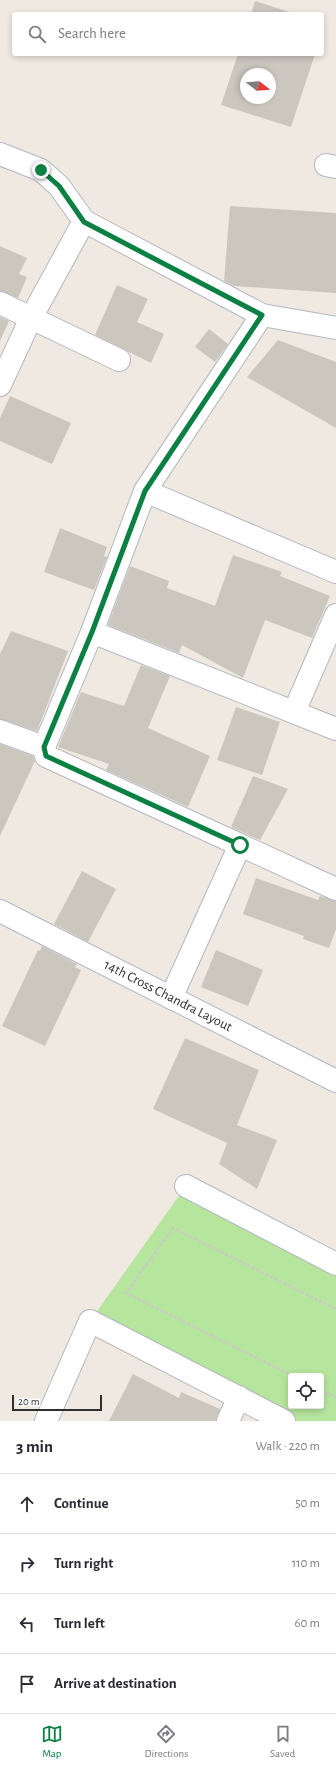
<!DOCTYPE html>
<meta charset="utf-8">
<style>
:root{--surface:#fff;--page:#f2f2f3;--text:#2b2b33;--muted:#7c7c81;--line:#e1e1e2;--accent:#0b8043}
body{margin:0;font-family:"Alegreya Sans",sans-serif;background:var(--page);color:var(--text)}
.controls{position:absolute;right:12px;bottom:12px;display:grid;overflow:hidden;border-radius:4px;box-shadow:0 2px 6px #0003}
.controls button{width:36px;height:36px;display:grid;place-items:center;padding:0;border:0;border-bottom:1px solid var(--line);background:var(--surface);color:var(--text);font:20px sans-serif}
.compass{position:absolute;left:240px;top:68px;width:36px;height:36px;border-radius:50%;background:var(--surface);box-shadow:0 2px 6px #0003;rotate:107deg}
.scale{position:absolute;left:12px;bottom:10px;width:90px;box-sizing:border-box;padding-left:4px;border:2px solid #2e2e2e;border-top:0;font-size:11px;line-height:14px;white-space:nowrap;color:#2e2e2e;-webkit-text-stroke:3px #fff;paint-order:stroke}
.stop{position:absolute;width:12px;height:12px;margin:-9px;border:3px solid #0b8043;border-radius:50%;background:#fff}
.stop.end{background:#0b8043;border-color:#fff;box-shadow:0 1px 4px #0008}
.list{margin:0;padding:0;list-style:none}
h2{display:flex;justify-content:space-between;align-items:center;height:52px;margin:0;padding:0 16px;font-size:17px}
h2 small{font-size:13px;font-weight:400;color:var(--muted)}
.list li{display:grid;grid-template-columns:26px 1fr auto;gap:12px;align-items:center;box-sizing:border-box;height:60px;padding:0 16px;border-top:1px solid var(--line)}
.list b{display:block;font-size:15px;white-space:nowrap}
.list em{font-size:13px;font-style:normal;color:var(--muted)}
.icon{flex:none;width:22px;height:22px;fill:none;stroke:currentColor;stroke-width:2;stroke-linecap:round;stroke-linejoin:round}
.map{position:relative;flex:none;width:336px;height:1421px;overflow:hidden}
.search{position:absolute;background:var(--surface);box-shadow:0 2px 6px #0003;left:12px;right:12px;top:12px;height:44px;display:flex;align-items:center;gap:10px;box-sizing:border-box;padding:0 14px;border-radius:4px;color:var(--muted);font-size:15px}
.sheet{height:292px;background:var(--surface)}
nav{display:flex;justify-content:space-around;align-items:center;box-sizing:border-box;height:56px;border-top:1px solid var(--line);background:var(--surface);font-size:11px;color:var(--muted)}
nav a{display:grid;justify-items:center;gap:2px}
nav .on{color:var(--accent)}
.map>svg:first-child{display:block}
</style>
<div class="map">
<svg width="336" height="1421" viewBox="0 0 336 1421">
<rect width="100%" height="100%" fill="#efe9e1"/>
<path fill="#b6e59e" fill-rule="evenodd" d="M186,1186l150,78v157h-52l-194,-100zM291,1376h30v30h-30z"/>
<g fill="#cbc7bf" fill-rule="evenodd">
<path d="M255,1l41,13h-45z"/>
<path d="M238,54h77l-24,73 -70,-22zM246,74h24v24h-24z"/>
<path d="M230,206l106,7v80l-102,-7 -10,-5z"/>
<path d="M0,246l27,12 -8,16 8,3 -9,21 -18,-7z"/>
<path d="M117,285l31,14 -11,23 27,12 -13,29 -56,-28z"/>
<path d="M0,317l9,4 -9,20z"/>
<path d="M209,329l19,15 -13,18 -20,-15z"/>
<path d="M278,340l58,22v66l-89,-51z"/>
<path d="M10,396l61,27 -19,41 -52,-23v-23z"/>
<path d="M60,528l47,19 -3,9 3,1 -13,33 -50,-18z"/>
<path d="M233,555l49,17 -2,4 50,20 -18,42 -47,-18 -22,58 -61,-33 -3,8 -71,-28 22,-59 39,15 -2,7 48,18z"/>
<path d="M11,631l57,20 -31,80 -37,-12v-65z"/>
<path d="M141,665l29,11 -22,52 62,28 -22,51 -82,-37 3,-6 -51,-17 23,-55 43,14z"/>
<path d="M236,707l44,15 -18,53 -45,-15z"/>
<path d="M0,744l33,12 2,5 -35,75z"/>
<path d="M253,776l35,13 -28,51 -29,-13z"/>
<path d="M82,871l34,18 -28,53 -34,-18z"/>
<path d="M256,878l62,22 2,-4 16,5v28l-7,19 -26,-9 1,-3 -61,-22z"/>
<path d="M42,946l35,18 -2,3 6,3 -36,76 -43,-20 36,-76 2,1z"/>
<path d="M216,950l47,20 -15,36 -47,-19z"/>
<path d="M185,1038l74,32 -22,55 40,15 -20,49 -38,-25 8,-21 -74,-34z"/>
<path d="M133,1374l46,24 2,-6 39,17 -4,12h-107z"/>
</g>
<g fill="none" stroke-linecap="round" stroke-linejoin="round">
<g stroke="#b4b7c1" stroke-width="24">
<g id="minor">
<path d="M0,154l41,16 18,16 25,35 -53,97 -31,67"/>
<path d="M326,165l10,2"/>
<path d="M84,221l178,94 74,13"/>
<path d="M0,303l119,57"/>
<path d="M262,315l-117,176 -53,141 244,97"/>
<path d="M145,491l191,81"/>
<path d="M92,632l-48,115 2,9 194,89 -69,153"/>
<path d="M294,712l42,-97"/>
<path d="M0,731l44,16"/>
<path d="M240,845l96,44"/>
<path d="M186,1186l150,78"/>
<path d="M46,1421l44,-100 194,100"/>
<path d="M228,1421l11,-24"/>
</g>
</g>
<g stroke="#b4b7c1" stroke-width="24">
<path id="tertiary" d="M0,911l336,170"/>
</g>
<g stroke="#c9c9c9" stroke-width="2.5" stroke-dasharray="3 2" stroke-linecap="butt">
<path d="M293,1376l-167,-83 47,-65 163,81"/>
<path d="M321,1390l15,7"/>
</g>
<use href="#minor" stroke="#fff" stroke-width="22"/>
<use href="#tertiary" stroke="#fff" stroke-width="22"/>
</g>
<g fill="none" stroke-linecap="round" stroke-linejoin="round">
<path stroke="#0b8043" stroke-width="5" d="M41,170l18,16 25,36 178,93 -117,176 -53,141 -48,115 2,9 194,89"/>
</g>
<g text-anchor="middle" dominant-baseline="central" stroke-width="3.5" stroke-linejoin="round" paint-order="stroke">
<g font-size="14" fill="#2e2e2e" stroke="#fff">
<text transform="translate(168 996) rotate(27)">14th Cross Chandra Layout</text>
</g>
</g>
</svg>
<div class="controls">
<button><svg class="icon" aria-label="locate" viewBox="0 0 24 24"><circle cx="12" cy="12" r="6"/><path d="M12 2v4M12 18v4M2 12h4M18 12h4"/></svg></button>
</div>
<svg class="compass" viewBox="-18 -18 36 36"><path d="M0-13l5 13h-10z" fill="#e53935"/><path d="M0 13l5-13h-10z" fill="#7c7c81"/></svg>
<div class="scale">20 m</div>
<div class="stop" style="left:240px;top:845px"></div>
<div class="stop end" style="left:41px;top:170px"></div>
<div class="search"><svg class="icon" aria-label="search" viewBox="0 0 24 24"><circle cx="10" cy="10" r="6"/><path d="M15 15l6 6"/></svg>Search here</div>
</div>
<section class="sheet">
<h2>3 min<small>Walk · 220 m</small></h2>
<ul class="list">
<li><svg class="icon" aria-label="ahead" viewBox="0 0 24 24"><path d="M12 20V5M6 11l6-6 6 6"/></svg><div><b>Continue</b></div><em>50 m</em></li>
<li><svg class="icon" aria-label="right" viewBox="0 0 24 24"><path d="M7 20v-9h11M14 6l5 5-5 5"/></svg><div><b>Turn right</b></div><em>110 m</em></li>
<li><svg class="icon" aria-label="left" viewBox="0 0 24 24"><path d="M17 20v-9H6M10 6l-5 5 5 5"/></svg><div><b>Turn left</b></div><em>60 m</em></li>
<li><svg class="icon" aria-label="arrive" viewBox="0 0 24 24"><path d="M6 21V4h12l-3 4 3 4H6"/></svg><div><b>Arrive at destination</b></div></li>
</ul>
</section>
<nav>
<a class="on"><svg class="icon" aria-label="map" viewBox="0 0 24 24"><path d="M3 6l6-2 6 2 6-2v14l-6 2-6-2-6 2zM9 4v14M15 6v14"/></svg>Map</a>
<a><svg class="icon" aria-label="directions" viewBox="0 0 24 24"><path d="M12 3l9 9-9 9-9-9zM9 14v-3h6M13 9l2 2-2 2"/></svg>Directions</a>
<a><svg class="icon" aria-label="saved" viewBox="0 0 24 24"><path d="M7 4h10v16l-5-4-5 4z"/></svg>Saved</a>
</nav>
